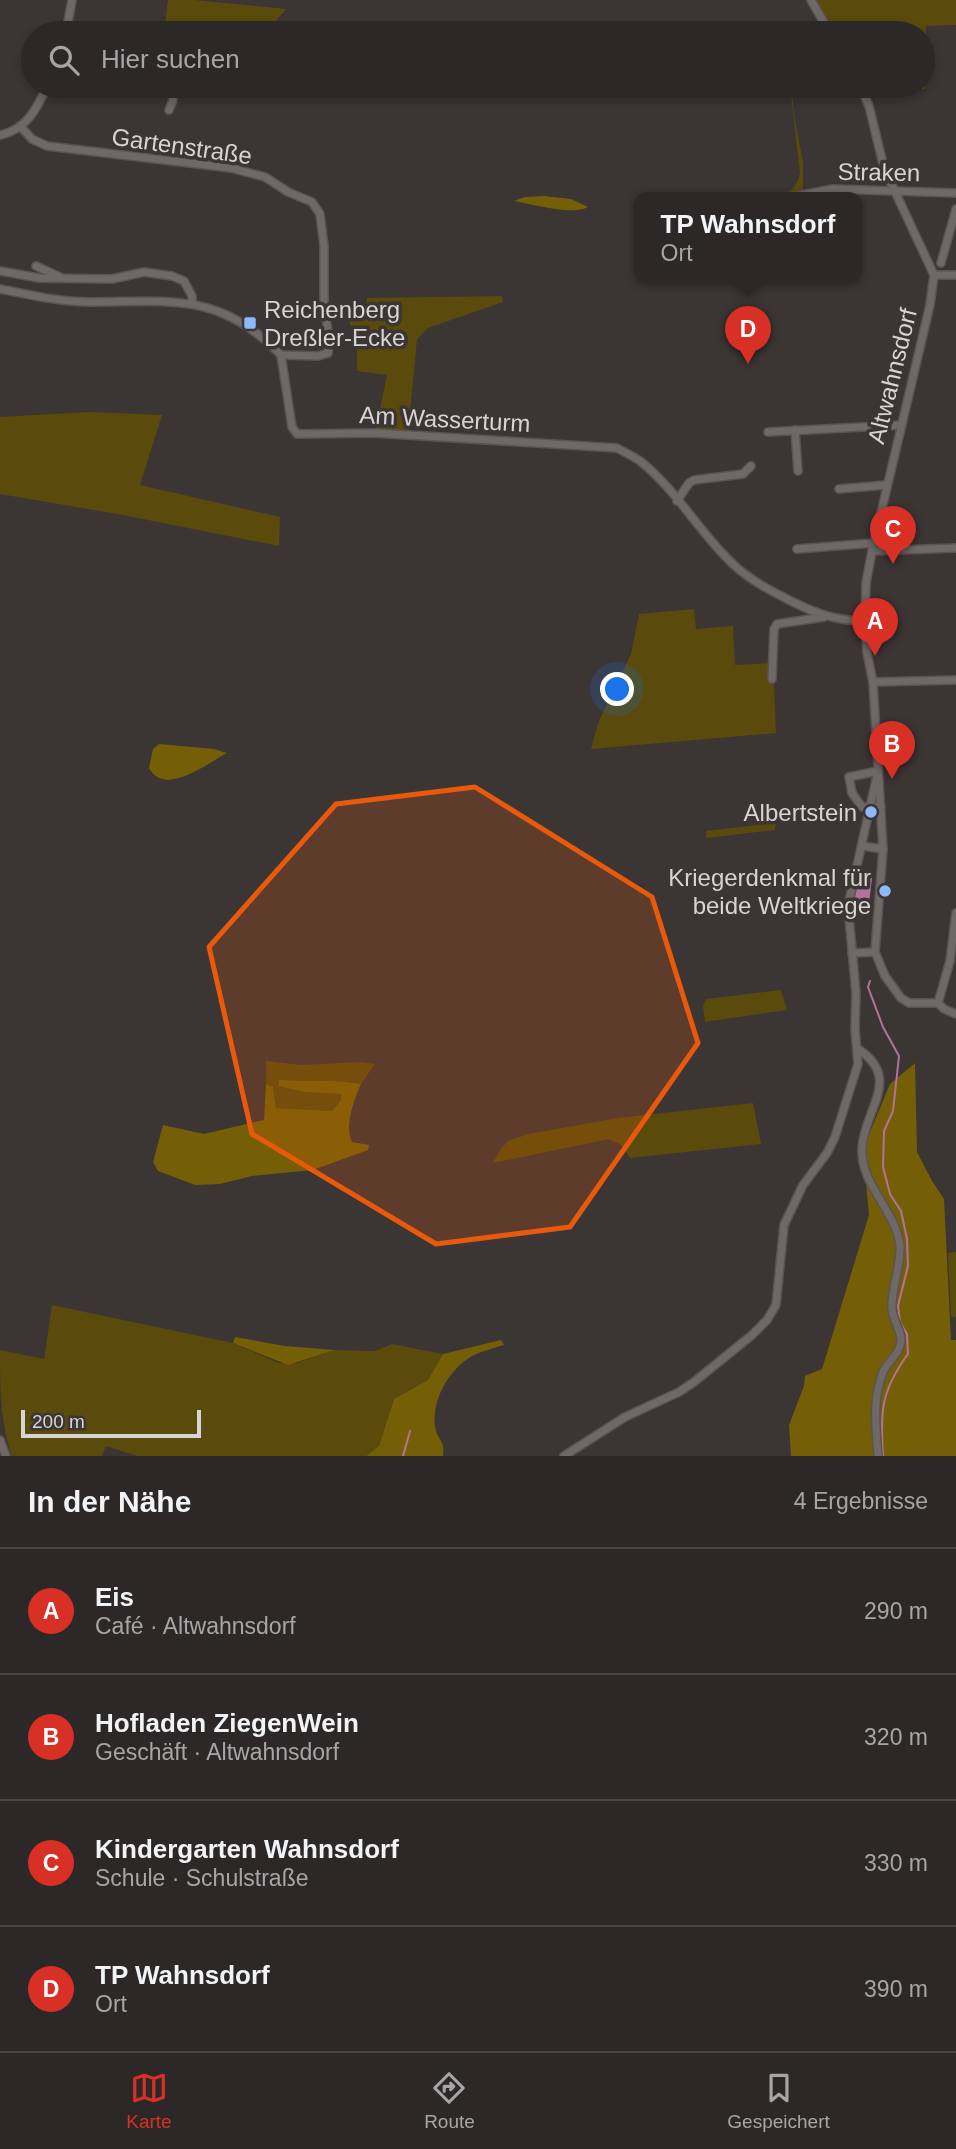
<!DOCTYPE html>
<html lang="de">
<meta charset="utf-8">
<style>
:root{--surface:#2c2827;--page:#383433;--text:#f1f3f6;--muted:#a6a6a7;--line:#484444;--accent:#d93025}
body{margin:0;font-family:Arial,sans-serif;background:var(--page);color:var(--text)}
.scale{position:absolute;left:21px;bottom:18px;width:180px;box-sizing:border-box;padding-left:7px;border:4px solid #d8d4d3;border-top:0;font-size:19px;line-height:24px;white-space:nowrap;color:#d8d4d3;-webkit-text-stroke:5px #3b3534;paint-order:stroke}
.you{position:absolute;left:618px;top:690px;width:24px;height:24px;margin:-18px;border:5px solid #fff;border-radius:50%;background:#1a73e8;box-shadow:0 0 0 10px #1a73e833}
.badge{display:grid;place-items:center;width:46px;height:46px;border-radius:50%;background:var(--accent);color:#fff;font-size:23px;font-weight:700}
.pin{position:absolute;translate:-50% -58px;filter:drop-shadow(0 2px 4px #0008)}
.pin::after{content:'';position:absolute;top:37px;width:24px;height:21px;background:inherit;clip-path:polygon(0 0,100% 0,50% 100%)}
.popup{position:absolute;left:634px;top:192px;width:228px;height:91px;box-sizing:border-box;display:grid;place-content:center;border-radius:14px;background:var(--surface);filter:drop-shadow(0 2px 5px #0005);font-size:23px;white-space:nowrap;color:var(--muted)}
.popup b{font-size:26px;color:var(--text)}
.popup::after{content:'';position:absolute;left:50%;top:100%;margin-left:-14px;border:14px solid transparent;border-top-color:var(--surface)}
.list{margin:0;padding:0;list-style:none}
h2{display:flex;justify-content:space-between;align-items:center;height:91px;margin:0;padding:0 28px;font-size:30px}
h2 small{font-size:23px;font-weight:400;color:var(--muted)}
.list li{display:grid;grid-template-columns:46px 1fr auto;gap:21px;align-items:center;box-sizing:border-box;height:126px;padding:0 28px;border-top:2px solid var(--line)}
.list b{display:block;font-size:26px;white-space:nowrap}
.list p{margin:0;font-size:23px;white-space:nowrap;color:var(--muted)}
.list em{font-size:23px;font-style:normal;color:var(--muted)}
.icon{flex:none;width:38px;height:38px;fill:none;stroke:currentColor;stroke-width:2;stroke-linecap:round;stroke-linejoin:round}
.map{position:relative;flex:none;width:956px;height:1456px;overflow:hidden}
.search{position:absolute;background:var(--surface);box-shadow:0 4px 10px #0003;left:21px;right:21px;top:21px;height:77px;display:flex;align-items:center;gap:18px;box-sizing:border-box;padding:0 24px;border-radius:38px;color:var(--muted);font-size:26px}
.sheet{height:595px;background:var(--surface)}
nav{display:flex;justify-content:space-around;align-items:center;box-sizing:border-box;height:98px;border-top:2px solid var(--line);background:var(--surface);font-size:19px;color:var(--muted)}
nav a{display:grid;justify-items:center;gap:4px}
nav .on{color:var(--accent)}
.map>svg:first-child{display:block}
</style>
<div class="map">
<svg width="956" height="1456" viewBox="0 0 956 1456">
<rect width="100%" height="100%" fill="#3b3534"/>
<g fill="#5a4a0b">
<path d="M168,0h26l92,9 -20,24h-8l-93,-9z"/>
<path d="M813,0h143v25l-30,1 -1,63 -59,2 -3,-5h60v-53h-90z"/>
<path d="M790,86h2l2,29 9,47v35l-29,1c15,-5 22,-9 26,-25z"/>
<path d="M502,296l1,6 -75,26 -11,11 -9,96 -33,-2 12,-58 -30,-4v-32l-9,-20 17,-3 2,-18z"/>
<path d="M89,412l73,3 -22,70 140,32 -1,29 -156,-31 -123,-21v-77z"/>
<path d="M694,609l2,20 37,-3 2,39 38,-2 3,70 -185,16 7,-26 33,-69 8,-40z"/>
<path d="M776,823l-1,7 -69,8v-7z"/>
<path d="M781,990l6,20 -82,12 -2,-16 3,-7z"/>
<path d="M266,1061l35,4 59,-3 15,2 -14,20c-27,-5 -54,-2 -82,-3l26,11 36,2v6l-9,11 -56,-3 -3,-21 -7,-3z"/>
<path d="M753,1103l8,41 -131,14 -9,-13 -12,-6 -116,24 7,-13 8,-9 20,-7 90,-16z"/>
<path d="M956,1252v65h-5l-3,-64z"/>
<path d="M52,1305l181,38 46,20h18l38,-13 40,1 17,-7 51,10 -15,26 -34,19 -15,47 -13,10h-229l-31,-10 -4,10h-90c-12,-35 -12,-69 -12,-106l44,9z"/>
</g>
<g fill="#745f06">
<path d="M544,196l27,3 17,8c-16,9 -55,-3 -74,-6l11,-4z"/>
<path d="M159,744l55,5 13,4c-21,11 -62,44 -78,15l4,-19z"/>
<path d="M915,1063l2,89 15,29 12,18 7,141h5v116h-165l-2,-31 15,-39 1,-10 17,-7 47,-154 -6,-66 27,-65z"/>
<path d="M279,1080c28,2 55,-1 82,4 -7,15 -17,43 -9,58l17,3 -1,5 -55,20 -61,6 -32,8 -25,1 -37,-14 -5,-9 10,-37 41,9 60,-14 2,-36 7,3 3,21 56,3 9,-11v-6l-36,-2 -26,-6z"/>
<path d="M235,1337l50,9 50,4 -47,15 -55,-22z"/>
<path d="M501,1340l3,5c-10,3 -22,6 -32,11 -23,13 -43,47 -36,75 4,12 9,10 7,25h-77l13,-10 15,-47 34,-19 15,-26z"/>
</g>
<path fill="#b4729b" d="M860,871l7,2 5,5 -3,25 -17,1z"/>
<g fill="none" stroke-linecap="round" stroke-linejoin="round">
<g stroke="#b4729b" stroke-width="2">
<path d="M870,981l-2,6 15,40 16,29 -6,55 -9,20 -1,36 7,27 11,17 6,28 1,27 -10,40 2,16 7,12 1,20c-27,37 -28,57 -25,102"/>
<path d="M403,1456l7,-25"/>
</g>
<g stroke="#595452" stroke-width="10">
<g id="minor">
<path d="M811,0l19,33"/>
<path d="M66,33l6,-33"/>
<path d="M860,86l9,20 15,62 50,107"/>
<path d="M169,110l4,-10 1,-14"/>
<path d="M0,135c26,-5 37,-26 47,-49"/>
<path d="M785,198l48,-9 123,4"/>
<path d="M941,263l15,-54"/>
<path d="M36,266l24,11"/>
<path d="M0,271l39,7 73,1 32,-7 28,4 12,5 8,15v6"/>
<path d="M934,275l-4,30 -58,246 -6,32 -1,38 2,32 6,29 10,167 -8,103 10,24 16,22 8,5h29"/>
<path d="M934,275h22"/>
<path d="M0,289c30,6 60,13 91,13 80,0 128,-11 190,53l37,1 10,-3 1,-12 -5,-41v-54l-4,-32 -8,-12 -24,-10 -23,-15 -34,-9 -184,-22 -15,-7 -12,-13"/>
<path d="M281,355l11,72 5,7 78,-1 242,15c7,4 16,8 23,13 37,29 60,73 94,104 17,16 39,27 59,37 24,12 45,19 72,19"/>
<path d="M795,430l3,41"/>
<path d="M768,432l132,-7"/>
<path d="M839,489l47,-4"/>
<path d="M677,501l12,-18 5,-3 49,-6 8,-8"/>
<path d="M797,549l77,-6"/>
<path d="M872,551l84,-3"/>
<path d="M772,679l2,-50 3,-5 47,-7"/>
<path d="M873,682l83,-2"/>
<path d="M878,771l-29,6 3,16 10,14h19"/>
<path d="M862,846l21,3"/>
<path d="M852,953l23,-1"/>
<path d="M938,1003l12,-42 6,-48"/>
<path d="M938,1003l6,6 12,5"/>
<path d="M858,1049c45,30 6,60 4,99 -2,37 34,62 38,98 1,22 -9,42 -8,63 1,11 9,21 9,31 0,13 -13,21 -18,32 -11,28 -7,55 -5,84"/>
<path d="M0,1440l6,16"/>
<path d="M564,1456l61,-39 54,-25 15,-10 58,-47 15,-15 9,-15 8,-80 19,-40 24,-32 8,-16 23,-73 -3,-35 1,-36 -8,-87 30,-135"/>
</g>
</g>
<use href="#minor" stroke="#6f6866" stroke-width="7"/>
</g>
<path fill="#e8590c" fill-opacity="0.2" stroke="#e8590c" stroke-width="5" stroke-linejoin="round" d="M475,787l177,110 46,146 -128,184 -134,17 -184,-110 -43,-187 127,-143z"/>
<g fill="#8db9fc" stroke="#3b3534" stroke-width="2.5">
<rect x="243" y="316" width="14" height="14" rx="3.5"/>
<circle cx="871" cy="812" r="7"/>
<circle cx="885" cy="891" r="7"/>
</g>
<g text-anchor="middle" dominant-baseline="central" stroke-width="7" stroke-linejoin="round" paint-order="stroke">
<g font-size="24" fill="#d8d4d3" stroke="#3b3534">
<text transform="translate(182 146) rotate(8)">Gartenstraße</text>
<text transform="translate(879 172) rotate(1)">Straken</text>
<text transform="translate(892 376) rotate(-76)">Altwahnsdorf</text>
<text transform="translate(445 419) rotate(3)">Am Wasserturm</text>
</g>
<g font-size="24" fill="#d8d4d3" stroke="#3b3534" text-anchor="end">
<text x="264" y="309" text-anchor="start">Reichenberg<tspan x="264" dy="28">Dreßler-Ecke</tspan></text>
<text x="857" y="812">Albertstein</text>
<text x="871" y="877">Kriegerdenkmal für<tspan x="871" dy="28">beide Weltkriege</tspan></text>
</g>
</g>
</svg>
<div class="scale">200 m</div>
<div class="you"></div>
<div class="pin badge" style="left:875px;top:656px">A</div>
<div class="pin badge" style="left:892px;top:779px">B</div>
<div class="pin badge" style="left:893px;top:564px">C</div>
<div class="pin badge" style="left:748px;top:364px">D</div>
<div class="popup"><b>TP Wahnsdorf</b>Ort</div>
<div class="search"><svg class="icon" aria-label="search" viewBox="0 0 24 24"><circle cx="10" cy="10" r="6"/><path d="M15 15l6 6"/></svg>Hier suchen</div>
</div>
<section class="sheet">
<h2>In der Nähe<small>4 Ergebnisse</small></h2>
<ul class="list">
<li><span class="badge">A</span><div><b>Eis</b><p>Café · Altwahnsdorf</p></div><em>290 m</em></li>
<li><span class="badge">B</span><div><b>Hofladen ZiegenWein</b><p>Geschäft · Altwahnsdorf</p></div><em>320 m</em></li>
<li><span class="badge">C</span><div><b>Kindergarten Wahnsdorf</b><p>Schule · Schulstraße</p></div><em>330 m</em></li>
<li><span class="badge">D</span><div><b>TP Wahnsdorf</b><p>Ort</p></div><em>390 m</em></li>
</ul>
</section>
<nav>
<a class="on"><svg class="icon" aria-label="map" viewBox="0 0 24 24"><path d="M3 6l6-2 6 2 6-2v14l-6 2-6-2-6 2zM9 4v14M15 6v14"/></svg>Karte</a>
<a><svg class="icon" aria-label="directions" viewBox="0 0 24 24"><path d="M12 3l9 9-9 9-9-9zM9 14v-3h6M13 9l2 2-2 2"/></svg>Route</a>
<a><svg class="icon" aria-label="saved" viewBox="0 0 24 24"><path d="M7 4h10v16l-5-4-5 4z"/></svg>Gespeichert</a>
</nav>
